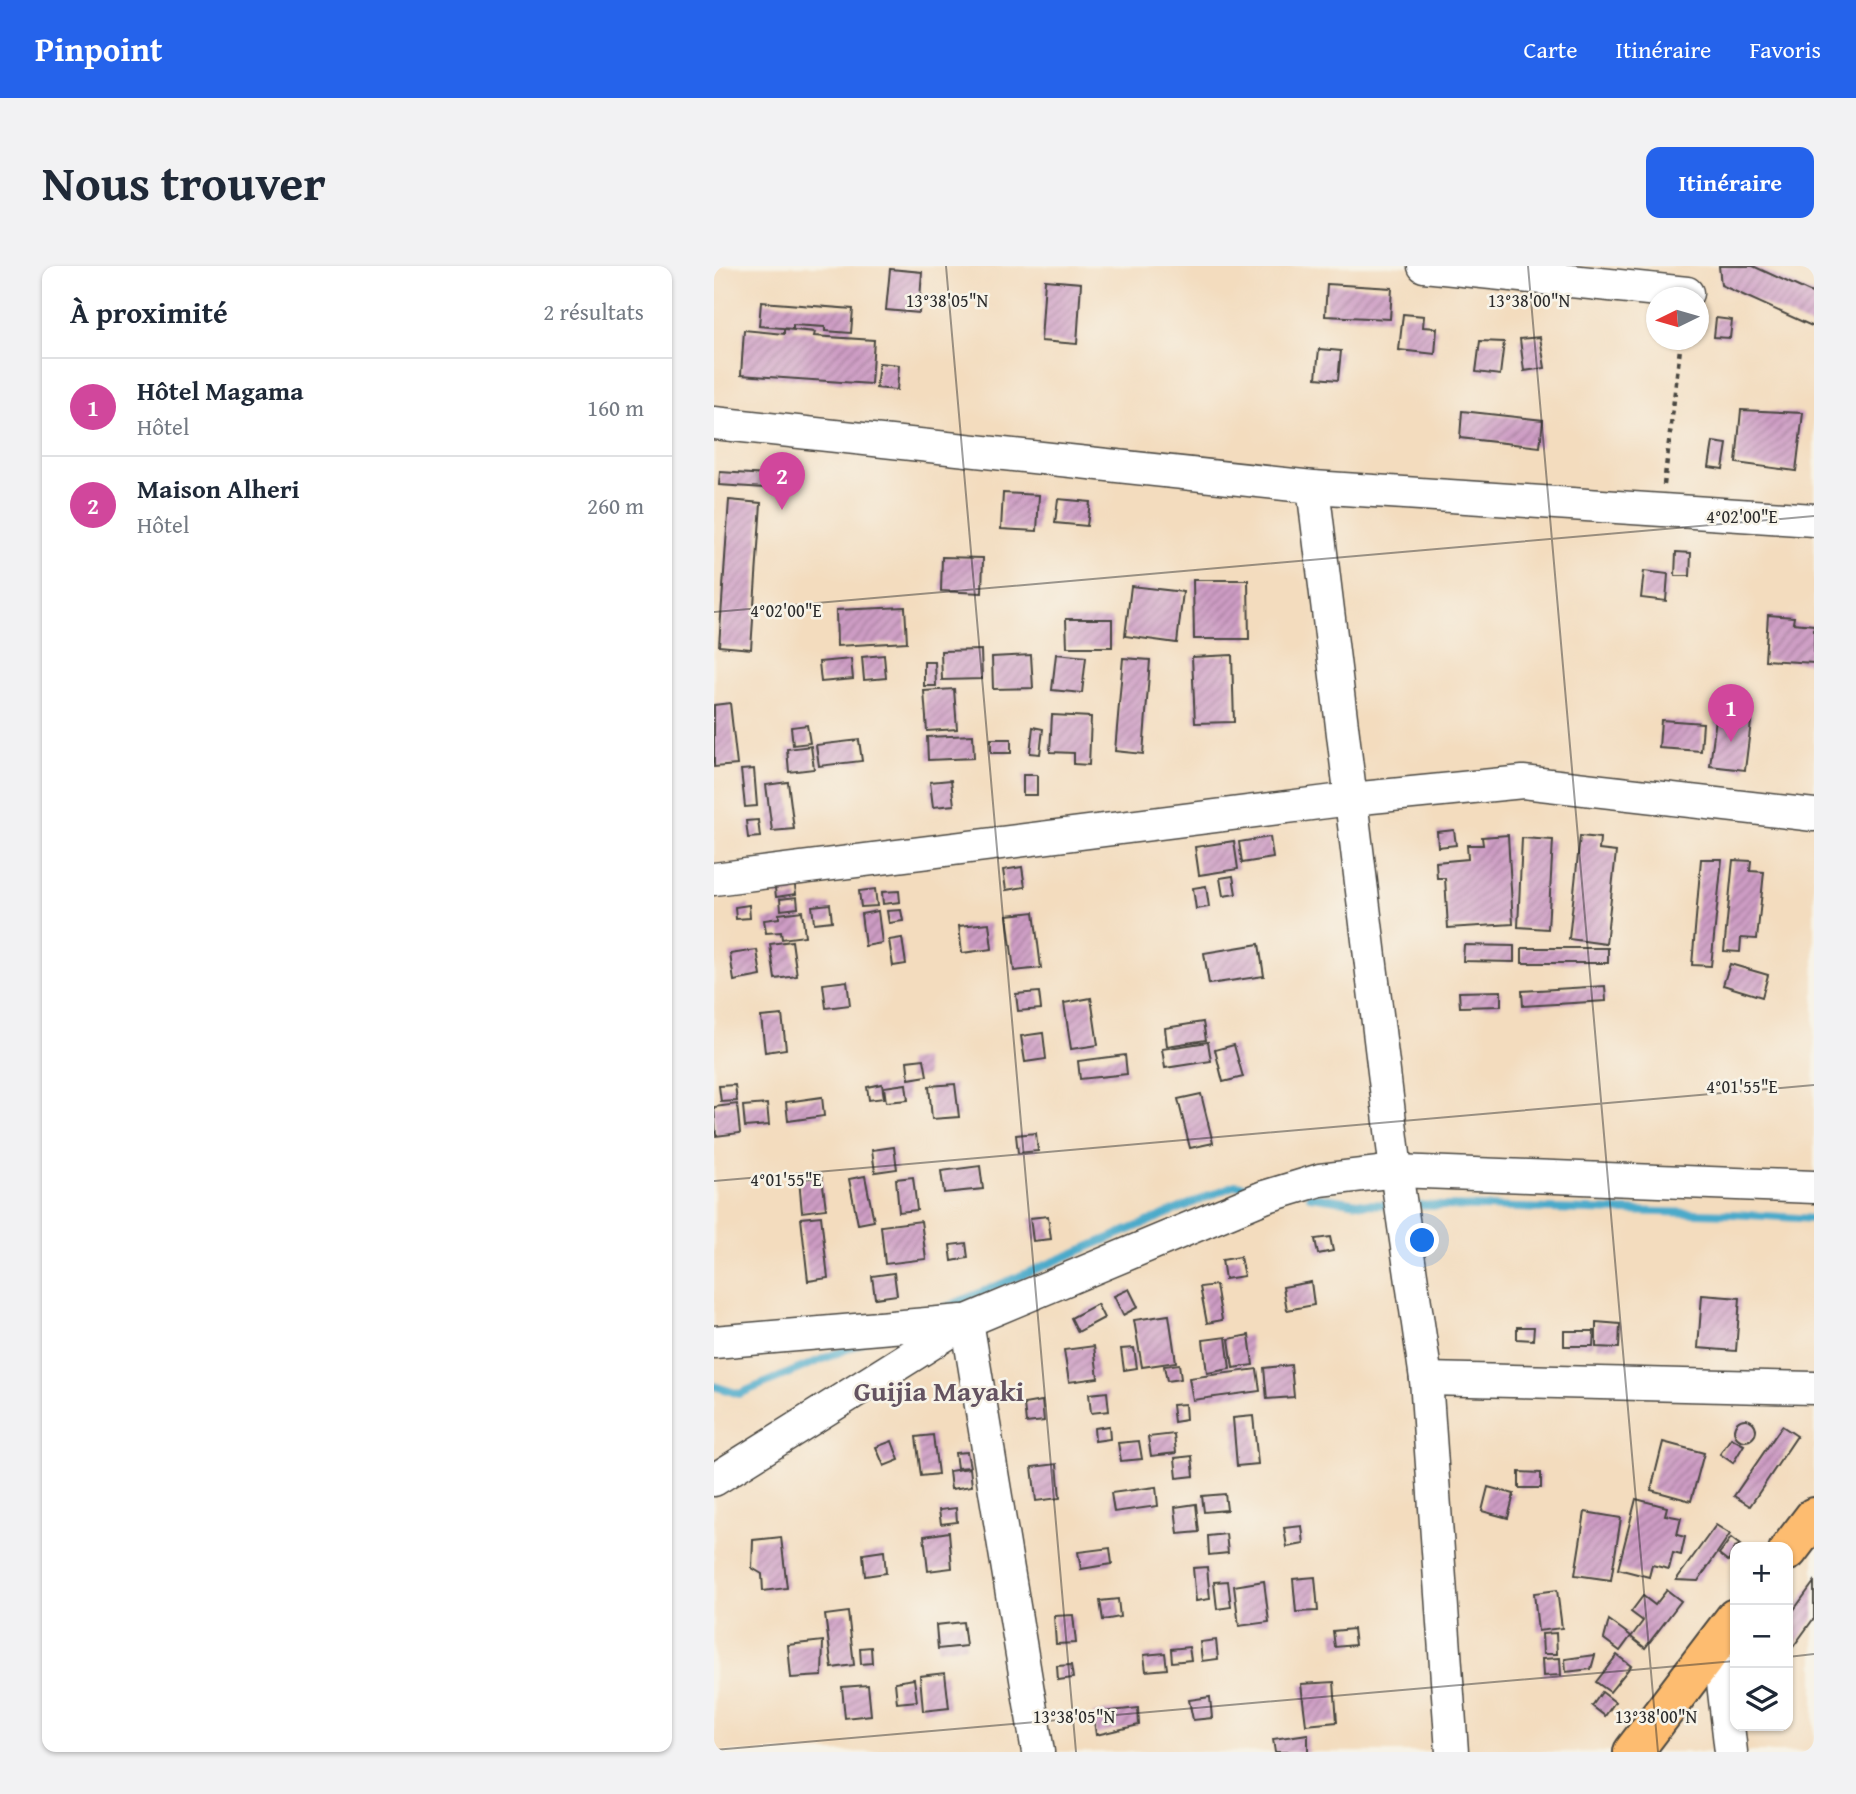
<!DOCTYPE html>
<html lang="fr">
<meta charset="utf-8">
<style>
:root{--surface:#fff;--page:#f2f2f3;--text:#1f2937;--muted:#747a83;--line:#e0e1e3;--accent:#2563eb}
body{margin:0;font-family:"Gentium Book Plus",serif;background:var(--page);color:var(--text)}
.controls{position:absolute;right:21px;bottom:21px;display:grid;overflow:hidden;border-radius:14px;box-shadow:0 2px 5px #0004}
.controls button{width:63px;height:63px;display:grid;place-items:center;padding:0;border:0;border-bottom:2px solid var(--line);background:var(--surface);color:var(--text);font:35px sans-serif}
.compass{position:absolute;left:932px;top:21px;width:63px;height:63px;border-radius:50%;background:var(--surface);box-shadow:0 2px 5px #0004;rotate:265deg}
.you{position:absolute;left:709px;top:975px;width:24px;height:24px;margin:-18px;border:5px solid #fff;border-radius:50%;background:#1a73e8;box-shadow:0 0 0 10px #1a73e833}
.badge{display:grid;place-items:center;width:46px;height:46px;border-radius:50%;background:var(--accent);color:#fff;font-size:23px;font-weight:700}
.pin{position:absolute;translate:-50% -58px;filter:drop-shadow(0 2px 4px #0008)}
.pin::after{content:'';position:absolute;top:37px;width:24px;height:21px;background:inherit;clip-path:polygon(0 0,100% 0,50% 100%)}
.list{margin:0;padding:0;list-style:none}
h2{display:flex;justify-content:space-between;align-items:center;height:91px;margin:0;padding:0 28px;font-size:30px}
h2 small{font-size:23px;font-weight:400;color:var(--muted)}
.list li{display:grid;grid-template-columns:46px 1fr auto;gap:21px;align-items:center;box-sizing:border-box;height:98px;padding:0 28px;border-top:2px solid var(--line)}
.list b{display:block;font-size:26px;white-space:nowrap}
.list p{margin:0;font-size:23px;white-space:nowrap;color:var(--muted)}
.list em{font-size:23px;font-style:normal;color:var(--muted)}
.icon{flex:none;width:38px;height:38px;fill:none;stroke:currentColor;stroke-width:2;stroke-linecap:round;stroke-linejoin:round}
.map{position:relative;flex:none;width:1100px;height:1486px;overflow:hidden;border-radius:14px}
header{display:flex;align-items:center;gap:42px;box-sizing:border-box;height:98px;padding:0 35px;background:var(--accent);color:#fff}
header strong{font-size:33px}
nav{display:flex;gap:38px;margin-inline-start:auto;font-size:24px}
.intro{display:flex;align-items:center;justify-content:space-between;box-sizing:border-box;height:168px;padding:0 42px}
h1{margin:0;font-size:49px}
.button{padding:18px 32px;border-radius:14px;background:var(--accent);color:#fff;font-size:24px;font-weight:700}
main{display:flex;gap:42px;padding:0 42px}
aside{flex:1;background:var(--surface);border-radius:14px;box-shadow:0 2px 5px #0004}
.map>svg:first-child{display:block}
</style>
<header>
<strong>Pinpoint</strong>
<nav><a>Carte</a><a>Itinéraire</a><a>Favoris</a></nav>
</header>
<div class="intro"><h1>Nous trouver</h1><a class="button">Itinéraire</a></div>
<main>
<aside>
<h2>À proximité<small>2 résultats</small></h2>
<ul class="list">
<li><span class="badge" style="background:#d1479c">1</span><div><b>Hôtel Magama</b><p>Hôtel</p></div><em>160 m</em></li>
<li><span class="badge" style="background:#d1479c">2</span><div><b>Maison Alheri</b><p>Hôtel</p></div><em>260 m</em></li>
</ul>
</aside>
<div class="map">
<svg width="1100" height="1486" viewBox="0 0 1100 1486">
<defs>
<pattern id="building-hatch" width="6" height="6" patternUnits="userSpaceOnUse" patternTransform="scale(1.75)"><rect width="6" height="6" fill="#cd9cc4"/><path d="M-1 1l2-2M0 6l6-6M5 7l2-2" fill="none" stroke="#a77f9f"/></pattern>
</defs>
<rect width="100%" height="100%" fill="#f7f3e8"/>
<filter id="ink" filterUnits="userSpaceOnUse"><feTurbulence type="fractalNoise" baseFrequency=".0143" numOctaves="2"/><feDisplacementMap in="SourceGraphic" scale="14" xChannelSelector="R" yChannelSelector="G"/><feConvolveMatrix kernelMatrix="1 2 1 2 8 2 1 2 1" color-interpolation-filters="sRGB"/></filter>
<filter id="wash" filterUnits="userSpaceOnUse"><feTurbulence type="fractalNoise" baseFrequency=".00686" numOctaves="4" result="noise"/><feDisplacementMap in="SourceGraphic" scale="28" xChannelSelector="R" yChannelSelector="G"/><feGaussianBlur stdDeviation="1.57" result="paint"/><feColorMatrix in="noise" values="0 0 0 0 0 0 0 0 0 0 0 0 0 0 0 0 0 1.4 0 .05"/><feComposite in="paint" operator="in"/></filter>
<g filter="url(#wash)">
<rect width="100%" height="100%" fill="#f3dcbe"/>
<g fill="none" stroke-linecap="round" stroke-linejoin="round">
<g stroke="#4baaca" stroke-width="8">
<path d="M596,930l55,8 30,1"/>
<path d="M693,939l326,9 81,5"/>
<path d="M223,1045l298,-126 21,3"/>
<path d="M0,1120l25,8 122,-51"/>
</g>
</g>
<g id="blocks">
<g fill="url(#building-hatch)">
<path d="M1005,0h34l61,28v33l-93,-42z"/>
<path d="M176,3l32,3 -3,41 -33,-3z"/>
<path d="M331,14l36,3 -4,61 -36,-3z"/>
<path d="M613,18l65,4 -2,31 -65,-3z"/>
<path d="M47,36l92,7 -2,24 -26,-2v-4l-32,-2v4l-34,-3z"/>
<path d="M689,48l21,2 -1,11 14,1 -2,26 -36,-4z"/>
<path d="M1002,52l16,2 -2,18 -16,-1z"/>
<path d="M70,63l31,3 -1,4 60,4 -3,44 -130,-9 3,-45 40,4z"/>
<path d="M826,71l5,31 -21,3 -4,-32z"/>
<path d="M766,75l24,1 -4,33 -24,-3z"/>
<path d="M605,83l22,2 -3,29 -22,-2z"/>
<path d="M165,97l20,2 -2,25 -21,-2z"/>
<path d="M1027,144l62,3 -7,58 -60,-8z"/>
<path d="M748,145l81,9 -3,27 -80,-9z"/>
<path d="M999,176l14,2 -4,25 -14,-2z"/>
<path d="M6,206l46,3 -1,13 -46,-3z"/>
<path d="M289,227l36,2 -2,36 -36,-2z"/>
<path d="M344,233l32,3 -3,24 -32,-3z"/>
<path d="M15,234l32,3 -10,146 -32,-3z"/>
<path d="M962,286l15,1 -1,23h-15z"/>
<path d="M228,291l41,1 -1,35 -41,-2z"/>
<path d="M930,305l24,3 -2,27 -25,-3z"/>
<path d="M479,314h55l1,59h-55z"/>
<path d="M417,320l52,6 -6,51 -52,-7z"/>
<path d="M191,341l2,35 -70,4 -1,-36z"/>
<path d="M1054,349l26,2 -1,6 21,2v38l-49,-3z"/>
<path d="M352,353h46v28h-45z"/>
<path d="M267,384l1,29 -40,1 -1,-29z"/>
<path d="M342,388l30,3 -4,36 -30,-3z"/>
<path d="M170,389l2,23 -22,2 -2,-23z"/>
<path d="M317,389l2,33 -40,1 -1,-32z"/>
<path d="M518,389l2,67 -39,1 -3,-66z"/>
<path d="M409,392l27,2 -7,94 -28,-3z"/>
<path d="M137,393l2,20 -32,3 -2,-20z"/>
<path d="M210,396h11l1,24h-12z"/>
<path d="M240,423l3,40 -30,2 -3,-40z"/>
<path d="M16,437l7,62 -23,2v-62z"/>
<path d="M1003,444l35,4 -7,56 -35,-4z"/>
<path d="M338,449l39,2 -2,48 -15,-1v-11l-24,-1z"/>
<path d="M947,454l42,3 -2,28 -42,-3z"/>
<path d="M93,459l3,18 -17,2 -2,-18z"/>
<path d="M319,461l10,2 -3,25 -10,-1z"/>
<path d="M259,469l1,23 -46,2 -1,-23z"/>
<rect x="277" y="473" width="20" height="14"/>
<path d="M145,474l3,21 -43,5 -3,-21z"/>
<path d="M97,480l3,23 -25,3 -2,-23z"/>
<path d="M40,503l3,37 -12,1 -4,-37z"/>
<rect x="309" y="509" width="14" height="20"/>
<path d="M237,514l3,25 -21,2 -3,-25z"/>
<path d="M74,516l6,47 -22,2 -6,-46z"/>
<path d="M44,554l2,17 -12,1 -2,-17z"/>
<path d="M740,564l2,15 -18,2 -1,-15z"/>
<path d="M794,569l5,89 -65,4 -3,-50h-8l-1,-16 32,-3 -1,-14h16l-1,-8z"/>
<path d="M866,570l20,2 -1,12 17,2 -10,92 -37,-5z"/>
<path d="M556,571l3,21 -31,5 -3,-21z"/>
<path d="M808,572l31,2 -5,89 -30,-2z"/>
<path d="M520,575l4,28 -39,6 -4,-28z"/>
<path d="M987,593h21l-11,107 -19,-1z"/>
<path d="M1019,594l18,1 -1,10 14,1 -7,67 -16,-1 -1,14 -16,-1z"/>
<path d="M308,601l3,20 -19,3 -3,-20z"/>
<path d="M519,610l3,18 -13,2 -3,-18z"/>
<path d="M80,611l2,17 -20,3 -2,-18z"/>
<path d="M492,620l3,21 -13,2 -3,-21z"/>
<path d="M161,623l2,17 -16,1 -2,-16z"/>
<path d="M185,625l1,11 -17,2 -1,-12z"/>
<path d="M83,631l1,11 -17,2 -1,-11z"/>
<path d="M116,638l2,17 -18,2 -2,-17z"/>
<path d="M35,639l1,13 -14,1 -1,-12z"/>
<path d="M187,644l2,11 -14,2 -2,-12z"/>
<path d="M88,645l3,25 -23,3 -1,-7 -15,1 -2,-13 15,-2v-4z"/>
<path d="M164,645l4,32 -17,3 -4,-32z"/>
<path d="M320,646l7,56 -27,3 -7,-56z"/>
<path d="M275,657l3,26 -30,4 -3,-27z"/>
<path d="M188,672l4,26 -13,2 -4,-26z"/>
<path d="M78,675l5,35 -22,3 -5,-35z"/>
<path d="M545,678l5,32 -55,8 -5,-31z"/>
<path d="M750,679l50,1v16l-51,-1z"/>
<rect x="808" y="682" width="86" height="15"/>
<path d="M43,684l4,26 -27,5 -4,-27z"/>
<path d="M1016,698l38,11 -6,22 -39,-12z"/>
<path d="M133,715l3,24 -24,3 -3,-24z"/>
<path d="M891,720l1,15 -83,5 -1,-15z"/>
<path d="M787,725v15l-41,1 -1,-15z"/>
<path d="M325,726l2,17 -23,2 -2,-17z"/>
<path d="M377,732l7,47 -27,4 -7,-46z"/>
<path d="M68,749l4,34 -21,3 -4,-35z"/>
<path d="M489,756l3,18 -39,6 -2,-18z"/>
<path d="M329,767l3,26 -21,3 -4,-26z"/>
<path d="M494,776l3,19 -46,7 -3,-19z"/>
<path d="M520,779l9,32 -20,5 -8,-32z"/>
<path d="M411,789l2,19 -47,5 -2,-18z"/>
<path d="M210,793l3,17 -18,3 -2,-18z"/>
<path d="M168,818l2,14 -15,2 -2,-13z"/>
<path d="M192,818l2,16 -22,2 -2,-15z"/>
<path d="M241,818l4,33 -27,2 -3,-33z"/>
<path d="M21,819l2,16 -16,1 -2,-16z"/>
<path d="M487,828l12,49 -23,5 -12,-49z"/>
<path d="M108,831l2,19 -36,5 -2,-19z"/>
<path d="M23,838l3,29 -24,3 -2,-29z"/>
<path d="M53,838l2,21 -24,2 -2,-21z"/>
<path d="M322,867l2,18 -20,2 -2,-18z"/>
<path d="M180,881l3,22 -22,3 -3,-22z"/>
<path d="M266,900l3,23 -39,4 -3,-22z"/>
<path d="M151,910l9,45 -16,3 -9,-45z"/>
<path d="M108,911l4,32 -24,3 -3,-33z"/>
<path d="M199,911l4,33 -18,2 -3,-33z"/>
<path d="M107,950l7,62 -20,3 -7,-63z"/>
<path d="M334,950l3,23 -18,2 -3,-23z"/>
<path d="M207,955l5,38 -41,5 -4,-38z"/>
<path d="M616,971l3,14 -15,3 -3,-15z"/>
<path d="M252,977l2,15 -16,3 -2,-16z"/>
<path d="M526,991l4,19 -19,3 -3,-19z"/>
<path d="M180,1007l3,22 -22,3 -3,-22z"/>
<path d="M597,1016l3,23 -27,5 -4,-23z"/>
<path d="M502,1019l6,35 -15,3 -7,-36z"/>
<path d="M415,1023l9,18 -15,8 -9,-19z"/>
<path d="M988,1029l38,3 -4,53 -38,-3z"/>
<path d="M383,1038l7,14 -26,14 -7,-14z"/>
<path d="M455,1049l7,47 -34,5 -8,-47z"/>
<path d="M882,1056l24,2 -1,24 -23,-1z"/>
<path d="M803,1061h17l-1,13 -16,-1z"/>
<path d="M850,1065h30l-1,15h-29z"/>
<path d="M535,1069l4,30 -20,3 -4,-29z"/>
<path d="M512,1071l4,32 -23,4 -4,-33z"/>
<path d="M380,1080l4,32 -29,4 -5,-32z"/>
<path d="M420,1082l3,20 -13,2 -3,-21z"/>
<path d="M465,1098l2,15 -14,2 -3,-15z"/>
<path d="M577,1099l3,32 -27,2 -3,-31z"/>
<path d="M543,1103l3,22 -67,9 -4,-22z"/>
<path d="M393,1126l2,19 -18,2 -2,-19z"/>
<path d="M328,1135l2,20 -18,2 -2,-19z"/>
<path d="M471,1138l1,16 -12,2 -2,-17z"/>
<path d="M539,1150l5,48 -21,2 -4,-48z"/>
<circle cx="1031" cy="1164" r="11"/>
<path d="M395,1160l1,13 -15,2 -1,-13z"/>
<path d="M1068,1160l15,10 -47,70 -16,-10z"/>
<path d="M460,1168l2,19 -25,3 -3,-19z"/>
<path d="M219,1169l5,39 -17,2 -5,-39z"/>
<path d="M1017,1172l13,7 -11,18 -13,-9z"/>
<path d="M178,1175l7,19 -15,6 -8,-19z"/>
<path d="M425,1175l3,18 -21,2 -3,-18z"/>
<path d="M949,1176l41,11 -13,48 -40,-11z"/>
<path d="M253,1186l3,15 -13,1 -2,-15z"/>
<path d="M478,1190l2,20 -17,2 -2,-20z"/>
<path d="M343,1198l3,34 -24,3 -4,-34z"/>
<path d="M256,1202l2,18 -21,3 -2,-18z"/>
<path d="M805,1206l22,1v15h-22z"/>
<path d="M442,1221l2,19 -44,6 -3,-19z"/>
<path d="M774,1221l26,7 -6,24 -26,-7z"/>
<path d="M511,1228l2,16 -23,2 -2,-16z"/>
<path d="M922,1233l31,8 -2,8 16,3 -4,17 8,2 -4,18 -8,-2 -4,16 -17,-4 -3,12 -31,-8z"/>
<path d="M482,1238l3,28 -21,2 -3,-27z"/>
<path d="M242,1242l1,14 -16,2 -2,-14z"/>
<path d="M871,1246l36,6 -10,62 -36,-5z"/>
<path d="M1002,1259l14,9 -32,47 -22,-1z"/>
<path d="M588,1260l2,18 -17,3 -3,-19z"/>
<path d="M235,1266l3,36 -24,3 -4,-35z"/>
<path d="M512,1268l2,19 -19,2 -1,-19z"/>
<path d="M67,1271l6,51 -24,3 -1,-17 -10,-6 1,-28z"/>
<path d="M1017,1272l9,7 -5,2 -7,14 -9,-7z"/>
<path d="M396,1282l2,16 -31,5 -3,-17z"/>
<path d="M170,1285l2,22 -21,3 -2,-22z"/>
<path d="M493,1301l3,32 -14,2 -3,-33z"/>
<path d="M601,1311l3,34 -22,1 -3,-33z"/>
<path d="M514,1315l3,26 -14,2 -3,-27z"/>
<path d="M550,1315l5,41 -30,4 -5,-40z"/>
<path d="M1100,1316v36l-26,36v-36z"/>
<path d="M843,1324l5,38 -24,3 -4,-38z"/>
<path d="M953,1324l14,11 -36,47 -14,-11 12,-16 -12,-9 12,-16 12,9z"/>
<path d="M404,1333l2,18 -17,3 -3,-19z"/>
<path d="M134,1346l6,53 -22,3 -7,-53z"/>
<path d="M359,1349l3,28 -20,1 -2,-28z"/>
<path d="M895,1354l22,16 -11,15 -16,-12z"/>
<path d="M249,1356l3,24 -28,3 -2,-24z"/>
<path d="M639,1363l2,16 -20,2 -2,-16z"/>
<path d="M842,1367l1,21h-14l-1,-20z"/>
<path d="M502,1374l2,19 -16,2 -2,-19z"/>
<path d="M109,1375l-1,35 -31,2 -3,-33z"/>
<path d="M157,1381l1,16 -11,1 -1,-16z"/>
<path d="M475,1381l2,13 -19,2 -1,-13z"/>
<path d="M451,1387l2,16 -21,2 -2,-16z"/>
<path d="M881,1389l-4,14 -25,3 -1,-13z"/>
<path d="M903,1389l14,11 -21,26 -14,-10z"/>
<path d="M846,1392l1,17 -18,1 -1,-17z"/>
<path d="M357,1399l2,13 -15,2 -1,-14z"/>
<path d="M231,1407l4,35 -26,3 -3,-35z"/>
<path d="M200,1413l3,22 -20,2 -2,-21z"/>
<path d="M620,1416l3,40 -31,3 -5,-41z"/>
<path d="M154,1419l3,30 -26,3 -3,-31z"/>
<path d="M888,1426l13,10 -10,14 -13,-10z"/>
<path d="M496,1431l2,21 -19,2 -4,-20z"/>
<path d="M424,1442l1,17 -43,10 -3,-22z"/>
<path d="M594,1468v18h-33l-2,-13z"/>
</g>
</g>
</g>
<g filter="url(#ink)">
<use href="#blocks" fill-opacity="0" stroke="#494641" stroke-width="2"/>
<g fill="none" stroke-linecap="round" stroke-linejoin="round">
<g stroke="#494641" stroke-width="35">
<g id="minor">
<path d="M710,0l263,27"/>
<path d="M0,157l599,64 501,33"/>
<path d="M599,221l83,684 30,208 26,373"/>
<path d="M0,613l637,-80 172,-17 291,33"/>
<path d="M253,1055l71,431"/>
<path d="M0,1076l248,-21"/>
<path d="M712,1113l388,9"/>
<path d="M0,1214l253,-159 297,-124 56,-17 76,-9 418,16"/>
<path d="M1004,1373l13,113"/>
</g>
</g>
<g stroke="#494641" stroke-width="42">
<g id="major">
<path d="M1074,1285l26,-34"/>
<path d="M919,1486l102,-134"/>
</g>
</g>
<path stroke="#494641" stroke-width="4.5" stroke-dasharray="5 5" stroke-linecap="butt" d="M950,219l17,-145"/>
<use href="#minor" stroke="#fff" stroke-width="32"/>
<use href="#major" stroke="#fdbc6f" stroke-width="38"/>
</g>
</g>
<path fill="none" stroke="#2b2b2b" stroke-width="2" stroke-opacity="0.45" d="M232,0l130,1486M814,0l130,1486M0,346l1100,-96M0,915l1100,-96M1074,1391l26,-3M0,1484l1021,-89"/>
<g text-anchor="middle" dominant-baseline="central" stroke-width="5" stroke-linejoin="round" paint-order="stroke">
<g font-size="28" font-weight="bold" fill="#645361" stroke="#f7f3e8">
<text x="225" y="1124">Guijia Mayaki</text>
</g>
</g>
<g font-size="18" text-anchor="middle" fill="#2b2b2b" stroke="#f7f3e8" stroke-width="5" stroke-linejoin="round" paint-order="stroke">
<text x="233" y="41">13°38'05"N</text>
<text x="815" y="41">13°38'00"N</text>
<text x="1028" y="257">4°02'00"E</text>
<text x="72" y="351">4°02'00"E</text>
<text x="1028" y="827">4°01'55"E</text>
<text x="72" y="920">4°01'55"E</text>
<text x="360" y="1457">13°38'05"N</text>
<text x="942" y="1457">13°38'00"N</text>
</g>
</svg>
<div class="controls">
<button>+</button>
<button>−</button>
<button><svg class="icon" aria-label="layers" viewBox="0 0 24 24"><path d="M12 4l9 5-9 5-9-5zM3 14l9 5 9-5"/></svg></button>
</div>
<svg class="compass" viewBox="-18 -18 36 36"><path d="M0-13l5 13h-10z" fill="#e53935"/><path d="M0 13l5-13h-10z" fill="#747a83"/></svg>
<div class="you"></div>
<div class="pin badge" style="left:1017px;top:476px;background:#d1479c">1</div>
<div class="pin badge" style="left:68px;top:244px;background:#d1479c">2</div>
</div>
</main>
